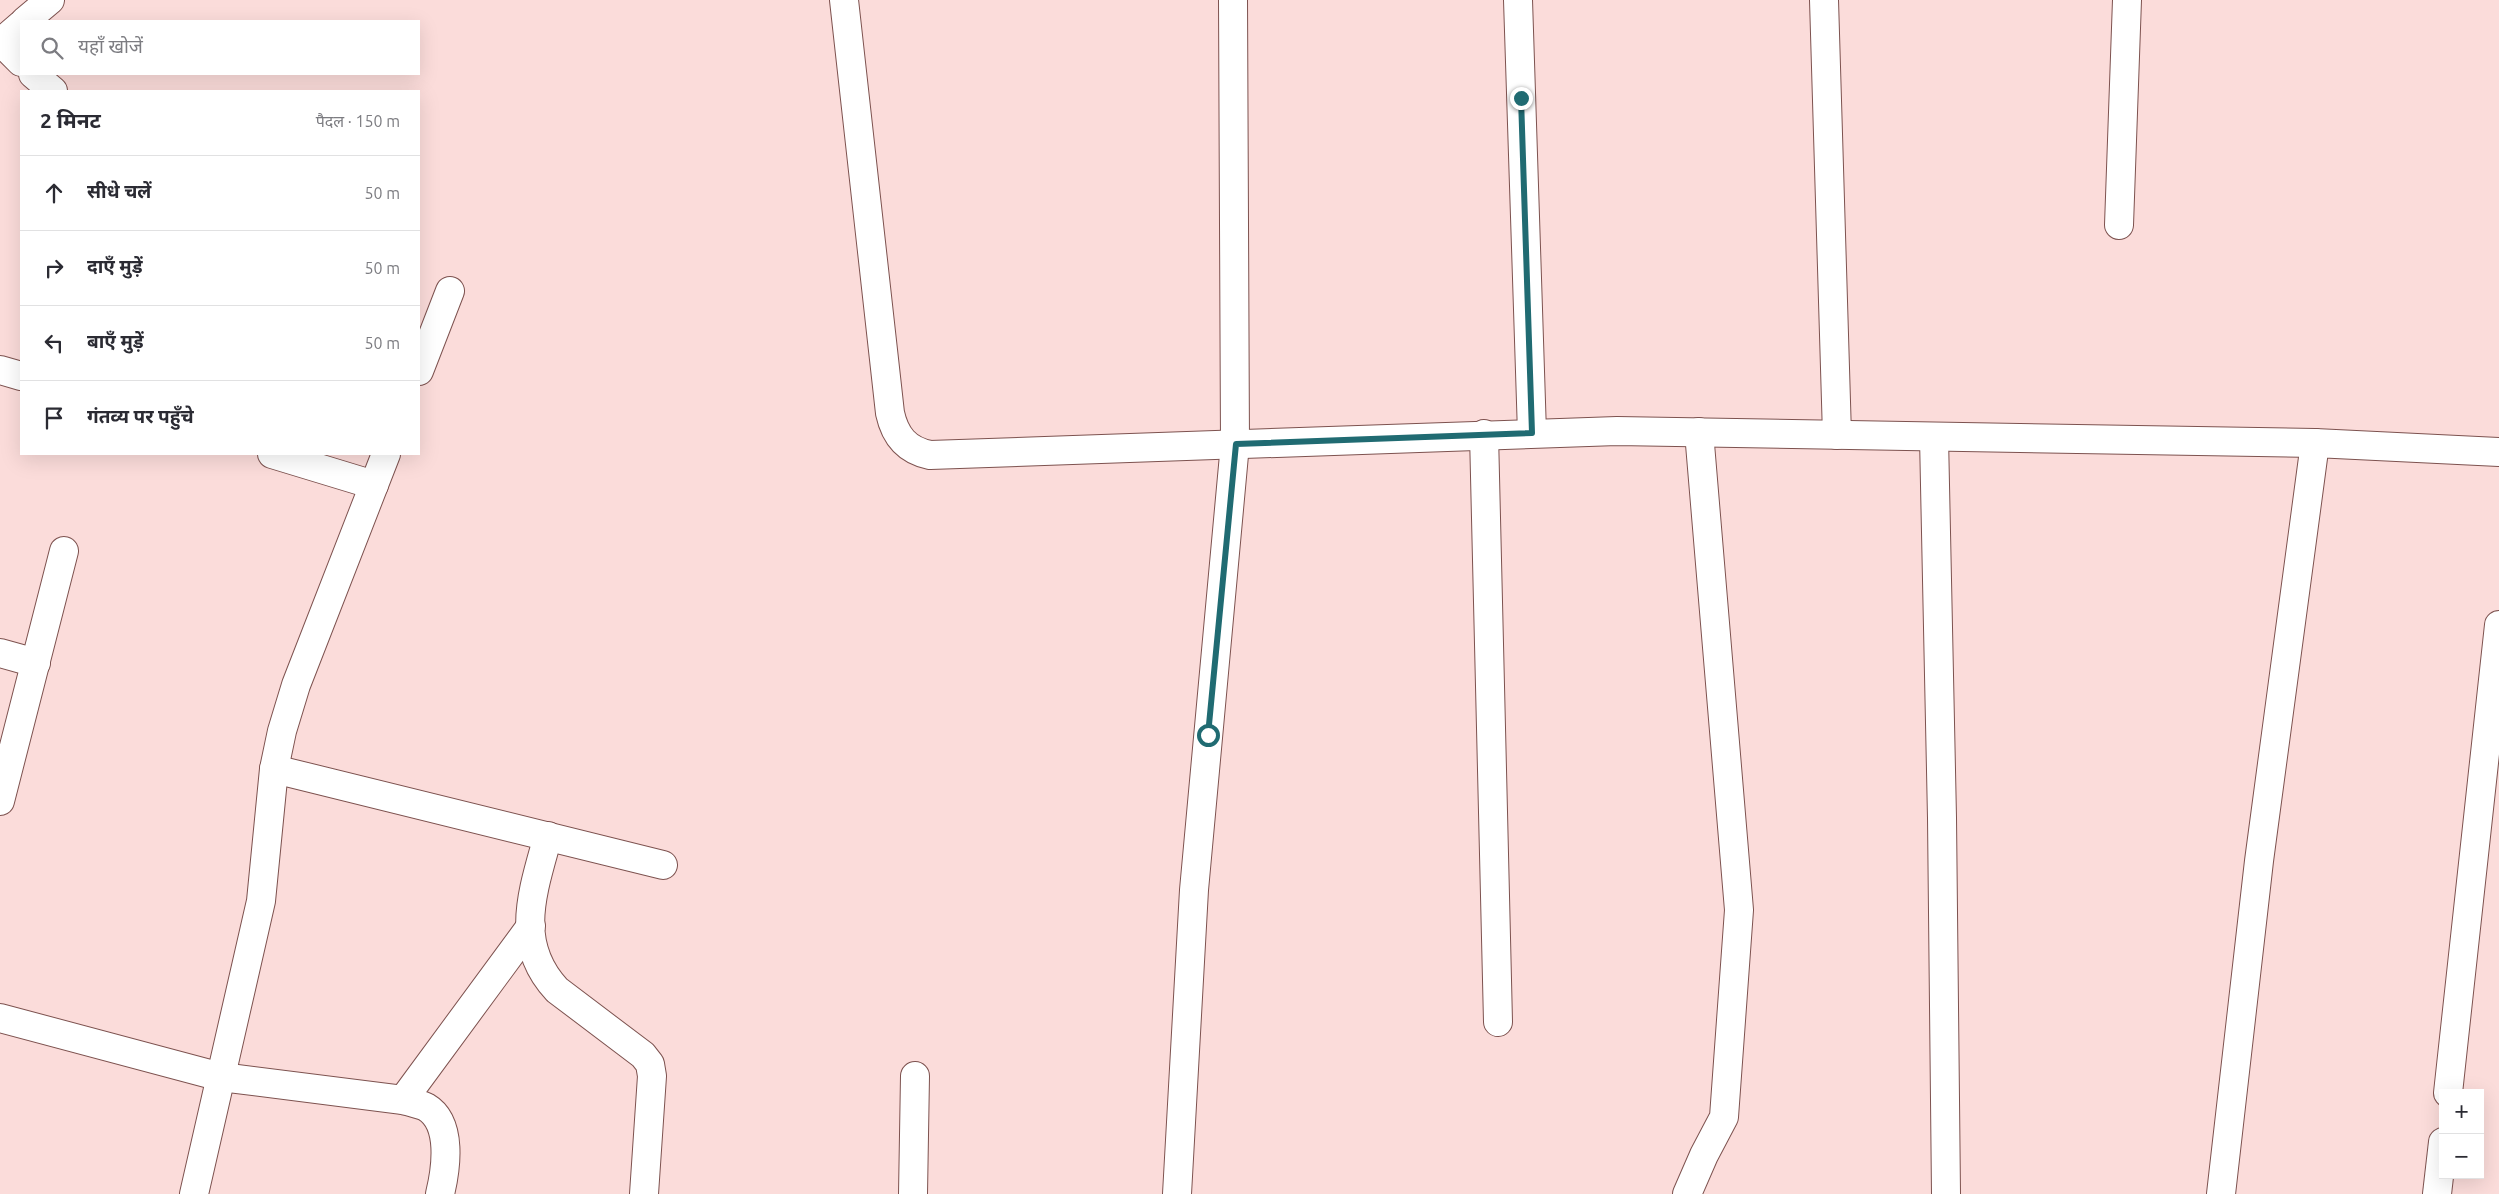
<!DOCTYPE html>
<html lang="hi">
<meta charset="utf-8">
<style>
:root{--surface:#fff;--page:#f2f2f3;--text:#2b2b33;--muted:#7c7c81;--line:#e1e1e2}
body{margin:0;font-family:Ubuntu,"Noto Sans Devanagari",sans-serif;background:var(--page);color:var(--text)}
.controls{position:absolute;right:15px;bottom:15px;display:grid;overflow:hidden;border-radius:0px;box-shadow:0 5px 20px #0002}
.controls button{width:45px;height:45px;display:grid;place-items:center;padding:0;border:0;border-bottom:1px solid var(--line);background:var(--surface);color:var(--text);font:25px sans-serif}
.stop{position:absolute;width:15px;height:15px;margin:-11px;border:4px solid #206b72;border-radius:50%;background:#fff}
.stop.end{background:#206b72;border-color:#fff;box-shadow:0 1px 5px #0008}
.list{margin:0;padding:0;list-style:none}
h2{display:flex;justify-content:space-between;align-items:center;height:65px;margin:0;padding:0 20px;font-size:21px}
h2 small{font-size:16px;font-weight:400;color:var(--muted)}
.list li{display:grid;grid-template-columns:32px 1fr auto;gap:15px;align-items:center;box-sizing:border-box;height:75px;padding:0 20px;border-top:1px solid var(--line)}
.list b{display:block;font-size:19px;white-space:nowrap}
.list em{font-size:16px;font-style:normal;color:var(--muted)}
.icon{flex:none;width:28px;height:28px;fill:none;stroke:currentColor;stroke-width:2;stroke-linecap:round;stroke-linejoin:round}
.map{position:relative;flex:none;width:2499px;height:1194px;overflow:hidden}
.search{position:absolute;background:var(--surface);box-shadow:0 5px 20px #0002;left:20px;top:20px;width:400px;height:55px;display:flex;align-items:center;gap:12px;box-sizing:border-box;padding:0 18px;border-radius:0px;color:var(--muted);font-size:19px}
.panel{position:absolute;background:var(--surface);box-shadow:0 5px 20px #0002;left:20px;top:90px;width:400px;height:365px;border-radius:0px}
.map>svg:first-child{display:block}
</style>
<div class="map">
<svg width="2499" height="1194" viewBox="0 0 2499 1194">
<rect width="100%" height="100%" fill="#fbdcda"/>
<g fill="none" stroke-linecap="round" stroke-linejoin="round">
<g stroke="#7d524f" stroke-width="30">
<g id="minor">
<path d="M844,0l46,413c5,23 16,37 40,42l687,-24 698,12"/>
<path d="M1518,0l14,433"/>
<path d="M1824,0l13,435"/>
<path d="M1,42l20,20"/>
<path d="M33,74l20,17"/>
<path d="M2119,225l8,-225"/>
<path d="M0,370l21,6"/>
<path d="M419,371l31,-80"/>
<path d="M1484,434l14,588"/>
<path d="M1934,437l8,381 4,376"/>
<path d="M272,454l102,31"/>
<path d="M0,653l36,10"/>
<path d="M274,769l389,96"/>
<path d="M0,801l64,-250"/>
<path d="M548,836c-15,55 -35,107 9,154l86,65 7,9 2,12 -8,118"/>
<path d="M0,1018l221,59 182,23c7,2 16,4 23,7 27,16 20,62 14,87"/>
<path d="M2448,1093l51,-468"/>
<path d="M403,1100l128,-174"/>
<path d="M194,1194l67,-293 13,-132 8,-38 14,-46 90,-231"/>
<path d="M913,1194l2,-118"/>
<path d="M1177,1194l17,-304 41,-446 -2,-444"/>
<path d="M1687,1194l17,-39 20,-38 15,-207 -40,-478"/>
<path d="M2221,1194l38,-333 56,-418 184,9"/>
<path d="M2437,1194l6,-52"/>
</g>
</g>
<g stroke="#7d524f" stroke-width="30">
<g id="major">
<path d="M25,21l25,-21"/>
<path d="M0,43l21,-18"/>
</g>
</g>
<use href="#minor" stroke="#fff" stroke-width="28"/>
<use href="#major" stroke="#fff" stroke-width="28"/>
</g>
<g fill="none" stroke-linecap="round" stroke-linejoin="round">
<path stroke="#206b72" stroke-width="6" d="M1208,735l28,-291 296,-11 -11,-335"/>
</g>
</svg>
<div class="controls">
<button>+</button>
<button>−</button>
</div>
<div class="stop" style="left:1208px;top:735px"></div>
<div class="stop end" style="left:1521px;top:98px"></div>
<div class="search"><svg class="icon" aria-label="search" viewBox="0 0 24 24"><circle cx="10" cy="10" r="6"/><path d="M15 15l6 6"/></svg>यहाँ खोजें</div>
<section class="panel">
<h2>2 मिनट<small>पैदल · 150 m</small></h2>
<ul class="list">
<li><svg class="icon" aria-label="ahead" viewBox="0 0 24 24"><path d="M12 20V5M6 11l6-6 6 6"/></svg><div><b>सीधे चलें</b></div><em>50 m</em></li>
<li><svg class="icon" aria-label="right" viewBox="0 0 24 24"><path d="M7 20v-9h11M14 6l5 5-5 5"/></svg><div><b>दाएँ मुड़ें</b></div><em>50 m</em></li>
<li><svg class="icon" aria-label="left" viewBox="0 0 24 24"><path d="M17 20v-9H6M10 6l-5 5 5 5"/></svg><div><b>बाएँ मुड़ें</b></div><em>50 m</em></li>
<li><svg class="icon" aria-label="arrive" viewBox="0 0 24 24"><path d="M6 21V4h12l-3 4 3 4H6"/></svg><div><b>गंतव्य पर पहुँचे</b></div></li>
</ul>
</section>
</div>
